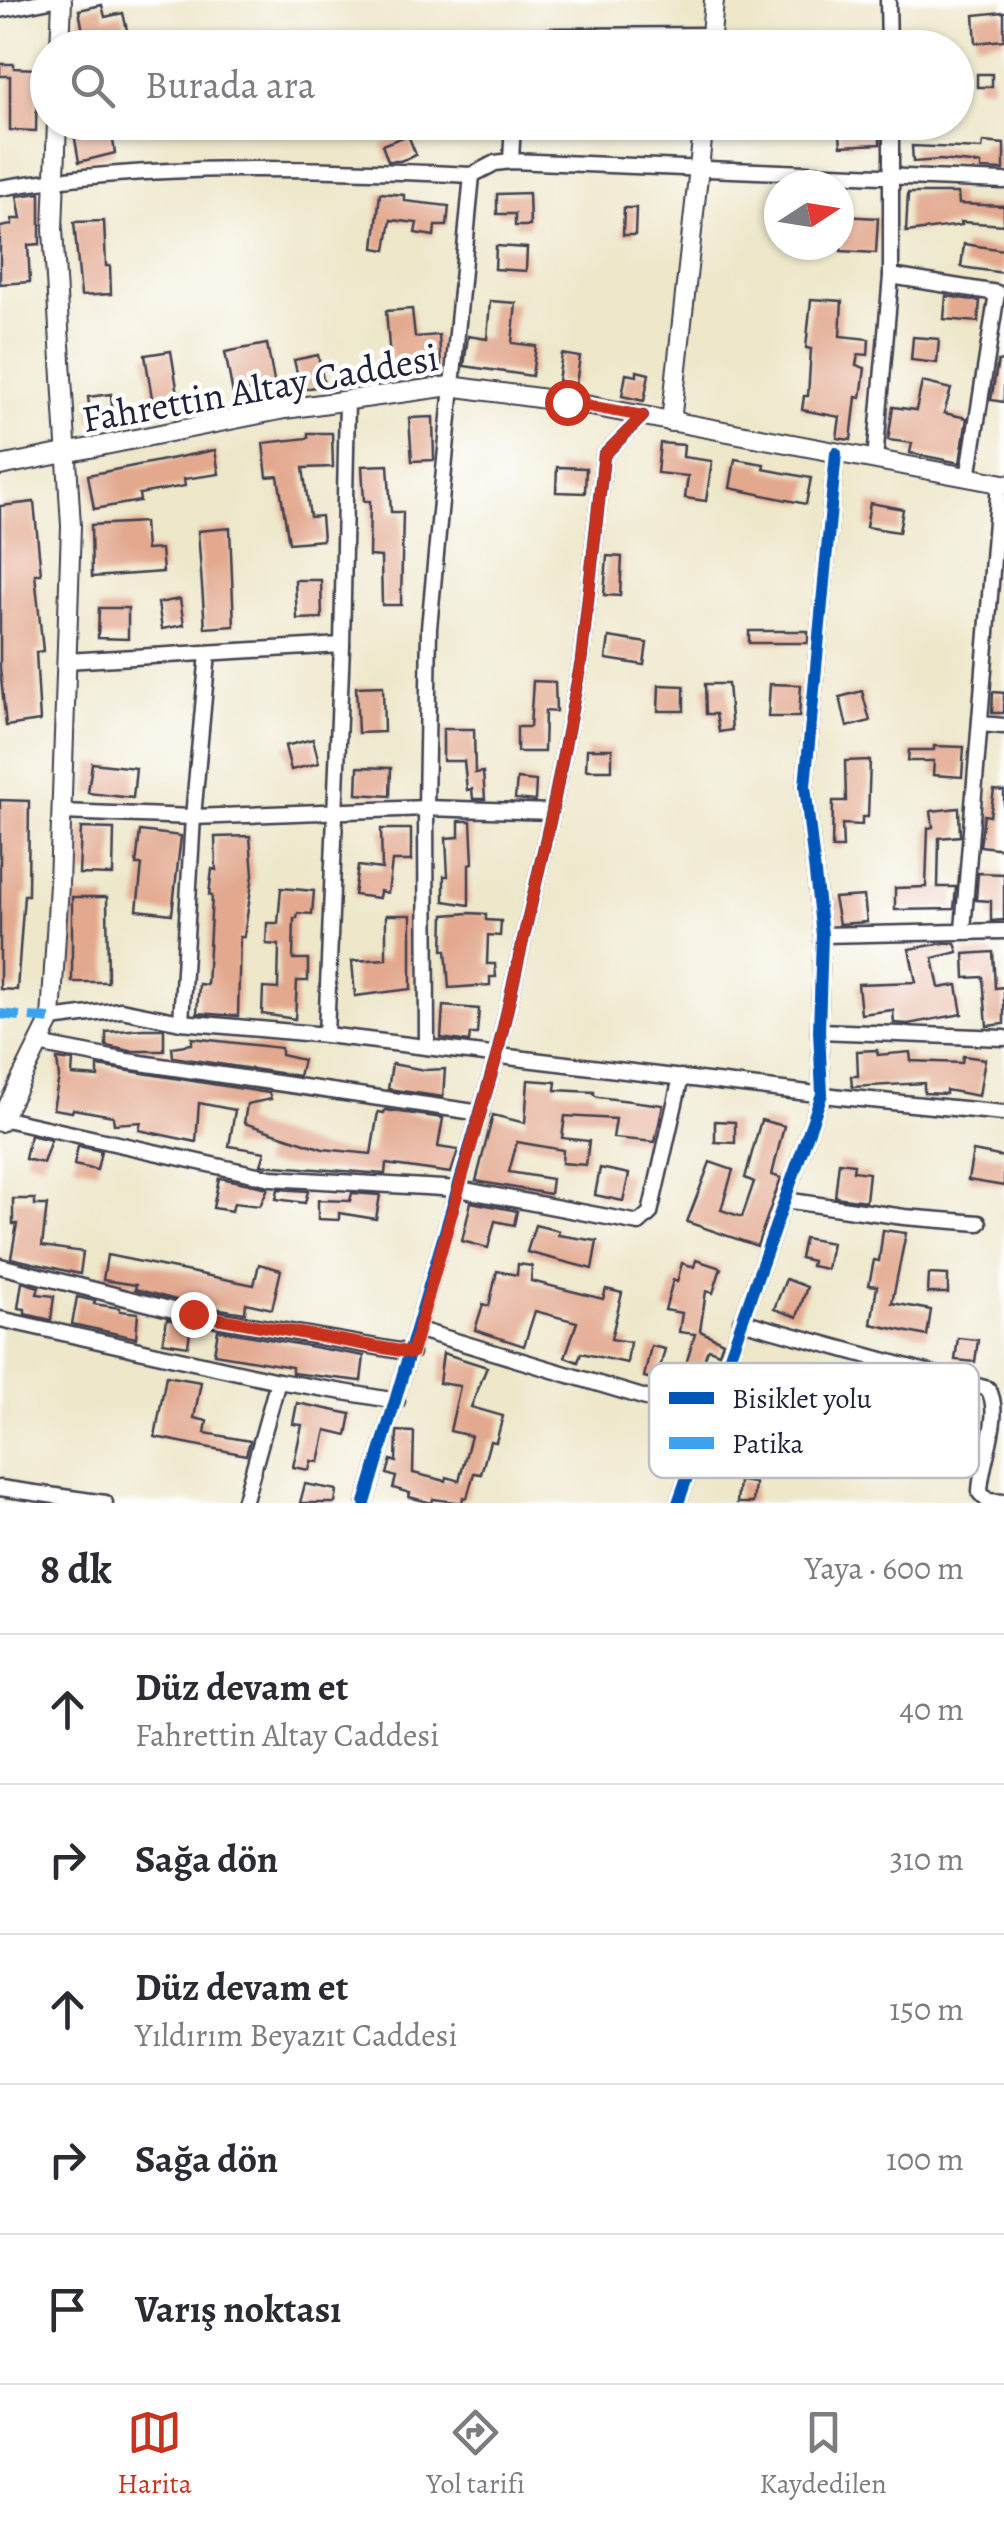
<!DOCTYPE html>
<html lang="tr">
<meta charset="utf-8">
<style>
:root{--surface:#fff;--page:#f2f2f3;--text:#2b2b33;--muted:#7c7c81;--line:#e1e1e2;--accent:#c8321e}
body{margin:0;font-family:Alegreya,serif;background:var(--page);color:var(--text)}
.compass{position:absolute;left:764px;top:170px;width:90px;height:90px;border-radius:50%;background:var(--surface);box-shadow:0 2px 8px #0004;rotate:78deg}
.stop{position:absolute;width:30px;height:30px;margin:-22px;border:8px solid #c8321e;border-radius:50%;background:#fff}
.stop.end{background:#c8321e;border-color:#fff;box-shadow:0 2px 10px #0008}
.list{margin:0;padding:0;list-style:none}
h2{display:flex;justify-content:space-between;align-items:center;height:130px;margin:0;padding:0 40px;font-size:42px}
h2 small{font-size:32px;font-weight:400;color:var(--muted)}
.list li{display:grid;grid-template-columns:65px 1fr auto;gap:30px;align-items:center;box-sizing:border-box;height:150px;padding:0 40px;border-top:2px solid var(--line)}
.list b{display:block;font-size:38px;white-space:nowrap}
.list p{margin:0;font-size:32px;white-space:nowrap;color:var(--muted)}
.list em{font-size:32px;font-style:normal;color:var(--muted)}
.icon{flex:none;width:55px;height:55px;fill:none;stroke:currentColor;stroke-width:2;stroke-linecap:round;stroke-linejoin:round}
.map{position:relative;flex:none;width:1004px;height:1503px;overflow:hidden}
.search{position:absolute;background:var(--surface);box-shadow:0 2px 8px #0004;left:30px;right:30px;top:30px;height:110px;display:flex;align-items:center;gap:25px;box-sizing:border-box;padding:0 35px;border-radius:55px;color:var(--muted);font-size:38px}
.sheet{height:880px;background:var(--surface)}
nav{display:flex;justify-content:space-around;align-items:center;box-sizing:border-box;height:140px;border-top:2px solid var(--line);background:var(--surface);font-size:28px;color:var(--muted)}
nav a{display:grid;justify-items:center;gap:5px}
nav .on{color:var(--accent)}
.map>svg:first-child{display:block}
</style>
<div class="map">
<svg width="1004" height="1503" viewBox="0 0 1004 1503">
<rect width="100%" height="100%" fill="#fff"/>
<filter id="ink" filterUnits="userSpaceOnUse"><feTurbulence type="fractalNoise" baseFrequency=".01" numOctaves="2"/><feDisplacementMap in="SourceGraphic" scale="20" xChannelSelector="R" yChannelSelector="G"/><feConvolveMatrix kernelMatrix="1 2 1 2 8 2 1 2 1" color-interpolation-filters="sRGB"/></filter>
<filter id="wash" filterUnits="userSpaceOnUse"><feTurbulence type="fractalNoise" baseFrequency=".0048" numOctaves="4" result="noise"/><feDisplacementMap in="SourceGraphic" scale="40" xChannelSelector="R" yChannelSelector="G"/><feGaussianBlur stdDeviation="2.25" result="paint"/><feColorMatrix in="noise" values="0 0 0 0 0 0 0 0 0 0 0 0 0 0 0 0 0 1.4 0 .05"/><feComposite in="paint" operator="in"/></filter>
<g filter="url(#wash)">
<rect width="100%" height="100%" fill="#eee7ca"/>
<g id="blocks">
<g fill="#e3a98f">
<path d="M102,5l3,12 18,-4 7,30 -44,5 -7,-38z"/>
<path d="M1004,12v28l-28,3 -2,-28z"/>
<path d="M0,64h14v4l23,1 -1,62 -26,-1v-54h-10z"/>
<rect x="977" y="74" width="15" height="13"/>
<path d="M72,122h38l5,31 -36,9z"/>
<path d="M839,122h41v22l-39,2z"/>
<path d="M408,135l8,20 -16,6h-12l-6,-16z"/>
<path d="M983,142l21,2v26l-23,-1v-5l-41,-4 -27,2 -1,-16 70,3z"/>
<path d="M40,193v51l-12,1 2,37 -30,2v-57l12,-2v-6h9l-4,-23z"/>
<path d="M380,193l24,2v6l45,5 -2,20h-12l-1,10 -19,-3 2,-10 -26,-3 -5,30 -12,-2z"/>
<path d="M529,193l1,33h-15v-12h-18v-20z"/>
<path d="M908,193h50l1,11 45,2v19l-43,-3 1,3 -56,7z"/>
<path d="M624,208h12l-1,27h-12z"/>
<path d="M843,216l35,2 -2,35 -35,-2z"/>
<path d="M104,221l2,45h4l1,28 -30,2 -7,-74z"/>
<path d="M964,244l40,6v23l-43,-6z"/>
<path d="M496,246l31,2 -1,23 -31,-2z"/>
<path d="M946,296l34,5 -2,21 -34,-3z"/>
<path d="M811,299l31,2 -2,35 29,3 -1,16 -10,-1 -2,11 9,3 -4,30 -5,-1 -5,43 -14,-2 3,-21 -38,-7 2,-14h4l3,-47 -5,-1z"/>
<path d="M490,301l26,2 -4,40 24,3 -4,30 -68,-10 4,-30 19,3z"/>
<path d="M412,309l3,28 24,-2 2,31 -50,4 -5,-59z"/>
<path d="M913,337l26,2 -2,24 -26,-3z"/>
<path d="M267,344l8,42 -42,8 -8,-42z"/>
<path d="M171,351l8,49 -26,4 -8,-49z"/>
<path d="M562,354l18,3 -4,27 -18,-3z"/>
<path d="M318,355l6,30 -23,5 -7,-30z"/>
<path d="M998,361l6,1v40l-13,-2z"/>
<path d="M637,371l12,3 -5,27 -22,-5 4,-22 11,2z"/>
<path d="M922,382l29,7 -7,24 23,5 -7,45 -50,-10 2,-10 -24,-3 5,-33 23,3z"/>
<path d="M111,394l2,24 -22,3 -3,-24z"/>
<path d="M433,417l1,43 -22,1 -3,-43z"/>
<path d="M308,433h24l1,34 -30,1 7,49 11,-1 2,24 -34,3 -11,-67 -11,1 -4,-34 45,-5z"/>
<path d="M660,443l24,2 -1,12 29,4 -6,40 -21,-3 3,-22 -31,-3z"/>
<path d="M215,450l4,24 -35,5 1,7 -46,8 1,7 -46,8 -6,-34z"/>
<path d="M735,459l29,5 -1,5 48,9 -5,26 -76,-16z"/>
<path d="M388,465l3,47h12l-2,93h-19l-1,-48 -12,-1 1,-55h-6l-2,-35z"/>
<path d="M557,467l29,1 -1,25 -29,-1z"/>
<path d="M34,502l7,72h-6l8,77 -7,1 4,69 -34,5 -6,-58v-162z"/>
<path d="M870,503l33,6 -4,23 -33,-5z"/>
<path d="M144,522l2,28 15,-1 2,23 -71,5 -1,-52z"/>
<path d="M230,528l4,98 -29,2 -7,-97z"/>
<path d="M607,556l15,1 -2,39 -16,-1z"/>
<path d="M295,580h26l1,38 -25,1z"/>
<path d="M180,599l4,26 -22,4 -4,-26z"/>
<path d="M99,608h29v31l-30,-1z"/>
<rect x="749" y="631" width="59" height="12"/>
<path d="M609,637l38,6 -3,22 -38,-6z"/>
<path d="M533,681l22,1 1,30 -11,-1 -1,41h-27v-25h13z"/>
<path d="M705,684h23l4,46 -13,2 -3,-18h-10z"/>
<path d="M770,684l31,1 -2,32h-31z"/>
<path d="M659,685l25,1v25h-26z"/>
<path d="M383,686l1,46 -26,1 -2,-46z"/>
<path d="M862,691l8,30 -23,6 -7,-30z"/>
<path d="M993,692l11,1v20h-12z"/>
<path d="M443,729h31l1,44 8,-1 2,27h-12l-1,-10 -5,1 -3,-29h-21z"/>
<path d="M313,739l6,24 -28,7 -6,-24z"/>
<path d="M934,746l30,1 -2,30 -29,-2 1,-14h-26l1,-11h25z"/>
<path d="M587,749h25v21h-26z"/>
<path d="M870,760l-2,57h-6v8l-20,-1 1,24h-11l1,-47h13l-1,-40z"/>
<path d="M92,763l44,5 -3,30 -45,-5z"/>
<path d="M358,767l33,1 -1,28 -33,-2z"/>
<path d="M517,779l19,2 -1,20 -20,-2z"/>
<path d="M994,790l10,1v58l-24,-3 4,-31 6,1z"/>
<path d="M0,800l29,1 -1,94h-4l-7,95 -17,-1z"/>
<path d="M959,808l1,28 -21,2 -1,49h18l-2,22 -59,1v-22l31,-1 2,-59 5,-1 -2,-16z"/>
<path d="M459,821h12l2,42 -4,1v41l-25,-4v-25h4l-2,-38 13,-1z"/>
<path d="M81,828l33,1 -1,46 -34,-1z"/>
<path d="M381,829h30v32h-19l-4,32 -8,-2 -1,7 -25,-3 4,-29 24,3z"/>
<path d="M140,831l41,5 -9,78 -35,-4 5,-45h-6z"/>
<path d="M250,836l3,39 -9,62h-4l-2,79 -41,-3 2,-29 8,1 5,-89 -3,-1 3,-26 4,1 -1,-33z"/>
<path d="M978,873l26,1v46l-13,1v-20l-15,-1z"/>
<path d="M281,888l33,3 -2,23 -14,-1 -1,5h-3l-1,41h15v22h-11l-2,38 -33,-5 1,-26 15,1 1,-44 -13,-1 1,-21h11z"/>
<path d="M864,896l3,26 -28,2 -5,-26z"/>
<path d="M72,897h35l1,85h-36z"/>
<path d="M469,913l17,1v6l15,1 -1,15 -12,-1 -1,29h8l1,13h-6v8l-41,3 -3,-38h-3l1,-35z"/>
<path d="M386,915h25v74l-56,7 -3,-35 34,-2z"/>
<path d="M944,943h11l3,9 -25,6 6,30 18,-3 5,29 -54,10 -14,-1 -1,-13 -32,4 -3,-30 58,-2 -7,-33z"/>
<path d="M993,952l2,36 9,-1v37l-17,2 -4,-49 -18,1 -1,-24z"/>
<path d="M443,1006l36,3 -2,25h-7l-1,8 -28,-4z"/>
<path d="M143,1029h21v22h-34l-24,-5v-14z"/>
<path d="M192,1038l89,10v7l22,5 -4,16 -126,-19 -1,-10 20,-3z"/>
<path d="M877,1050l1,5 32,-3 1,9 51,2 1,-7 22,3 -6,37 -33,-6v4l-22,-1v-10l-72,4 -1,-11h7l-1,-25z"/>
<path d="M57,1059l16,2 -1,14 26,2v-11l171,27 2,6 -24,5 -3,19 79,26 48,5 7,-42 6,1 1,-3 58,8 -5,29 20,3 -7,23 -65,-9 -1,10 -124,-9 4,-13 -36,-6 6,-36 -36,-7 -3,39 -57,-12 2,-8 -27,2 -1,-8 -40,-7 -1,3 -19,-3 6,-32z"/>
<path d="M392,1064l33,6 20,-1 -2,28 -55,-8z"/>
<path d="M528,1080l28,2 -1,8 39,2v3l4,2 65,8 -8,37 -42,-4 3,-19 -51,-3 -3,22 27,3 -3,24 -24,-2 1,-13 -46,-8 -8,30 43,7 -2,15 -74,-13 17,-66 32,8z"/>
<path d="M761,1120l23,6 -12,49 9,3 -24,68 -70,-24 23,-60 23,8 -12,40 21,7 12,-35 -9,-4z"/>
<path d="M715,1121l20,1v21l-20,-1z"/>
<path d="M30,1135l21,5 -8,23 -18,-4z"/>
<path d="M78,1146l23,5 -4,19 -23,-5z"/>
<path d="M973,1151l31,6v29l-36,-6z"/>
<path d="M839,1162l15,2 -1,7 16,2 -3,28 -31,-4z"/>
<path d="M600,1168l29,6 -6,27 -28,-6z"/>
<path d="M219,1178l7,1 42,9 -8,18 -26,-3 -2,8 -19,-3z"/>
<path d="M278,1189l30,2 -3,12 -29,-4z"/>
<path d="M352,1193l28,2 -4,24 -37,-6v7l-21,-1v-19l32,1z"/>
<path d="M13,1199h22v6h12l-5,41 41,6 -3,22 -69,-16 6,-34h-4z"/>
<path d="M471,1202l46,9 -3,14 -19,-4 -7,27 -26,-7z"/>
<path d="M535,1225l24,6 -1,4 39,6 -5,28 -65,-17z"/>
<path d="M883,1230l23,3 -14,70 39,7 -4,26 -56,-12 6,-38 -8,-1 5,-25 5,1z"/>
<path d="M804,1238l28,5 -5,26 -16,-3 1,-5 -12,-3z"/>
<path d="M107,1255l147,30 5,-21 22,6 -9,39 -26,-6 -1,10 -50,-8 -60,-16 1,-4 -33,-5z"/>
<path d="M696,1260l25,8 -8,25 -7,-2 -6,40 23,11 -4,11 -10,-4 -2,3 -11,32 4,1 -4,17 -14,-4 8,-32 -4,-2 9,-30 -16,-2 3,-19 -17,-3 8,-30 4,2 5,-19 12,4z"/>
<path d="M518,1264l14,2 -1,15 72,18 3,-10 16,4 -11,46 19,3 -3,21 -46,-10 -3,9 -13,-5 12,-35 -42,-11 -11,35 -49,-16 8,-26 6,2 8,-35 20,4z"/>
<path d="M929,1274l19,1v18h-20z"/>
<path d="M786,1279l21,8 -10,30 -23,-8z"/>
<path d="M22,1282l17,5 -2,7 17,2 -3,24 -26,-6v-5l-7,-1z"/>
<path d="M77,1297l18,4 -1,3 26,4v3l18,2 -2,25 -64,-14z"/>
<path d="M167,1319l24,6 -3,21 -25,-4z"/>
<path d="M218,1330l146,26 -3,25 -69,-8v-6l-78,-13z"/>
<path d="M958,1338l20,2 -3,22 -20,-2z"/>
<path d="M651,1346l14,3 -8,31 -13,-3z"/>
<path d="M443,1353l44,14 -16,40 32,9 -7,26 -6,-1 -9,33 -7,-1 -7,25 -4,-1 -1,6 -29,-4 -1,4 -23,-6 1,-4 -17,-5 3,-11 -9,-3 4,-14 5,2 1,-31 17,1 -1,41 33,8 1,-4 12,4 12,-45 -21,-5 10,-45 -21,-3z"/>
<path d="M166,1376l35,6 -7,36 13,3 -2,12 45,8 -4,14 -91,-18z"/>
<path d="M297,1403l54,11 -4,21 -21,-5 -7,32 -8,-1 -2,9 -16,-3 9,-42 -9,-1z"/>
<path d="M739,1481l16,2 -2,20h-16z"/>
<path d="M305,1484l32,6 -2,13h-35z"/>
</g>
</g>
</g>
<g filter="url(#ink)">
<use href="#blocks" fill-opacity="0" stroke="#414050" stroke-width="2.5"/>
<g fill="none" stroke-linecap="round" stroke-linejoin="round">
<g stroke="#414050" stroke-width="19">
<g id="minor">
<path d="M888,0l1,48"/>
<path d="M0,10l50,-10"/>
<path d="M523,48l8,-8 20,-4 160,-1"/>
<path d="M511,161l2,-39"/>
<path d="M0,188c153,-26 318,-20 472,-13l23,-12 16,-2 493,20"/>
<path d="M891,276l106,17 -29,185"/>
<path d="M875,460l16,-184v-154"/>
<path d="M66,661l276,-16"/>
<path d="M980,724l24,2"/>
<path d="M61,812l132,5 233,-9 126,4"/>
<path d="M963,930l36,-446"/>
<path d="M822,935l182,-4"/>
<path d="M51,1019l70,-9 60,12 145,13 515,62 163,16"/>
<path d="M181,1022l12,-205 15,-164"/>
<path d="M819,1031l185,7"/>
<path d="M326,1035l16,-390 5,-245"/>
<path d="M38,1044l89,17 354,52"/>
<path d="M427,1047l-1,-239 3,-180 43,-453"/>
<path d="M1,1118l270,60 188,11 180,34 11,-10 31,-136"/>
<path d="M784,1200l120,17 75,6"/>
<path d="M0,1266l193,49 218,38"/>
<path d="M0,1319l278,62 119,20"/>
<path d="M741,1321l247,68c16,26 -8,73 -8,104l8,8 16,1"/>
<path d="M419,1330l287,86"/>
<path d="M0,1488l105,15"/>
<path d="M244,1503l34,-122"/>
<path d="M365,1503l132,-448 55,-243 29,-150 23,-207 39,-39"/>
<path d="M678,1503l144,-409 -3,-63 3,-96 -17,-149 31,-333"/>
</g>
</g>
<g stroke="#414050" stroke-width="22">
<g id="tertiary">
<path d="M60,48l2,-48"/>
<path d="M710,48l4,-48"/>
<path d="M671,422l33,-300"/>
<path d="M0,466l285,-57 165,-23 125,17 429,81"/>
<path d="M0,1122l51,-103 8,-135 12,-358 -18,-297 4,-107"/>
</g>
</g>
<use href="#minor" stroke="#fff" stroke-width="14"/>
<use href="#tertiary" stroke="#fff" stroke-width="18"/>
<path stroke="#3ea2ec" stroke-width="10" stroke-dasharray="20 10" stroke-linecap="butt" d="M0,1014l51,5"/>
<g stroke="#fff" stroke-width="19">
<g id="cycleway">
<path d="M365,1503l132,-448 55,-243 29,-150 23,-207 39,-39"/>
<path d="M678,1503l144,-409 -3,-63 3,-96 -17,-149 31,-333"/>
</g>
</g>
<use href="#cycleway" stroke="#0057b8" stroke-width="12"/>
</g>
</g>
<g fill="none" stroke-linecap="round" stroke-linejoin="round" filter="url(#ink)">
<path stroke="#c8321e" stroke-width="12" d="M193,1314l219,39 85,-298 55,-243 29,-150 23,-207 39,-39 -76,-14"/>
</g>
<g text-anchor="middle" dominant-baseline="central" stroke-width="9" stroke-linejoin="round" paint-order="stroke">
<g font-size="38" fill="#22223b" stroke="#fff">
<text transform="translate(260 388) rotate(-10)">Fahrettin Altay Caddesi</text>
</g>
</g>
<rect x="649" y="1363" width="330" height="115" rx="15" fill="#fff" stroke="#bdbdc4" stroke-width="2.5"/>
<rect x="669" y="1392" width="45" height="12" fill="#0057b8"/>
<rect x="669" y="1437" width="45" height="12" fill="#3ea2ec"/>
<g font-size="28" fill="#22223b">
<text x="732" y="1408">Bisiklet yolu</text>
<text x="732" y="1453">Patika</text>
</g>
</svg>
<svg class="compass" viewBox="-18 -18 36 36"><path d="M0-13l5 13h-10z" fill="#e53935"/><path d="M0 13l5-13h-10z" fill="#7c7c81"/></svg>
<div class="stop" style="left:567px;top:402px"></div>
<div class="stop end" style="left:193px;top:1314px"></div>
<div class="search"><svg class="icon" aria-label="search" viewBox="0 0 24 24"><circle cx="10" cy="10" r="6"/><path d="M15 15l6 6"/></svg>Burada ara</div>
</div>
<section class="sheet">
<h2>8 dk<small>Yaya · 600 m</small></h2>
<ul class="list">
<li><svg class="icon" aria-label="ahead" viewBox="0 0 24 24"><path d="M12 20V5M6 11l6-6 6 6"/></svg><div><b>Düz devam et</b><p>Fahrettin Altay Caddesi</p></div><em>40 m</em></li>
<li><svg class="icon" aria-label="right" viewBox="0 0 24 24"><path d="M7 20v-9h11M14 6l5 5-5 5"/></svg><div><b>Sağa dön</b></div><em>310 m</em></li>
<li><svg class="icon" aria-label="ahead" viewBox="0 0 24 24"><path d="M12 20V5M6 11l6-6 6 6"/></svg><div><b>Düz devam et</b><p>Yıldırım Beyazıt Caddesi</p></div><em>150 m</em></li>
<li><svg class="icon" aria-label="right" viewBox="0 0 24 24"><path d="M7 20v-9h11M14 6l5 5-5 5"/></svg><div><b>Sağa dön</b></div><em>100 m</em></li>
<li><svg class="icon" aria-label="arrive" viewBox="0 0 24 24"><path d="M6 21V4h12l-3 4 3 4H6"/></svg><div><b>Varış noktası</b></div></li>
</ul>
</section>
<nav>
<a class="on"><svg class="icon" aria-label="map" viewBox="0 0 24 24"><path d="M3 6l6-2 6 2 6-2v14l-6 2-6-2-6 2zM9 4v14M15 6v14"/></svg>Harita</a>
<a><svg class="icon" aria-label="directions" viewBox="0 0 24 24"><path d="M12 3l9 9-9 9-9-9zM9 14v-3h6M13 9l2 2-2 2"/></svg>Yol tarifi</a>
<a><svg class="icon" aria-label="saved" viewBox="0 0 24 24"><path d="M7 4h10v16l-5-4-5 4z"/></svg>Kaydedilen</a>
</nav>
